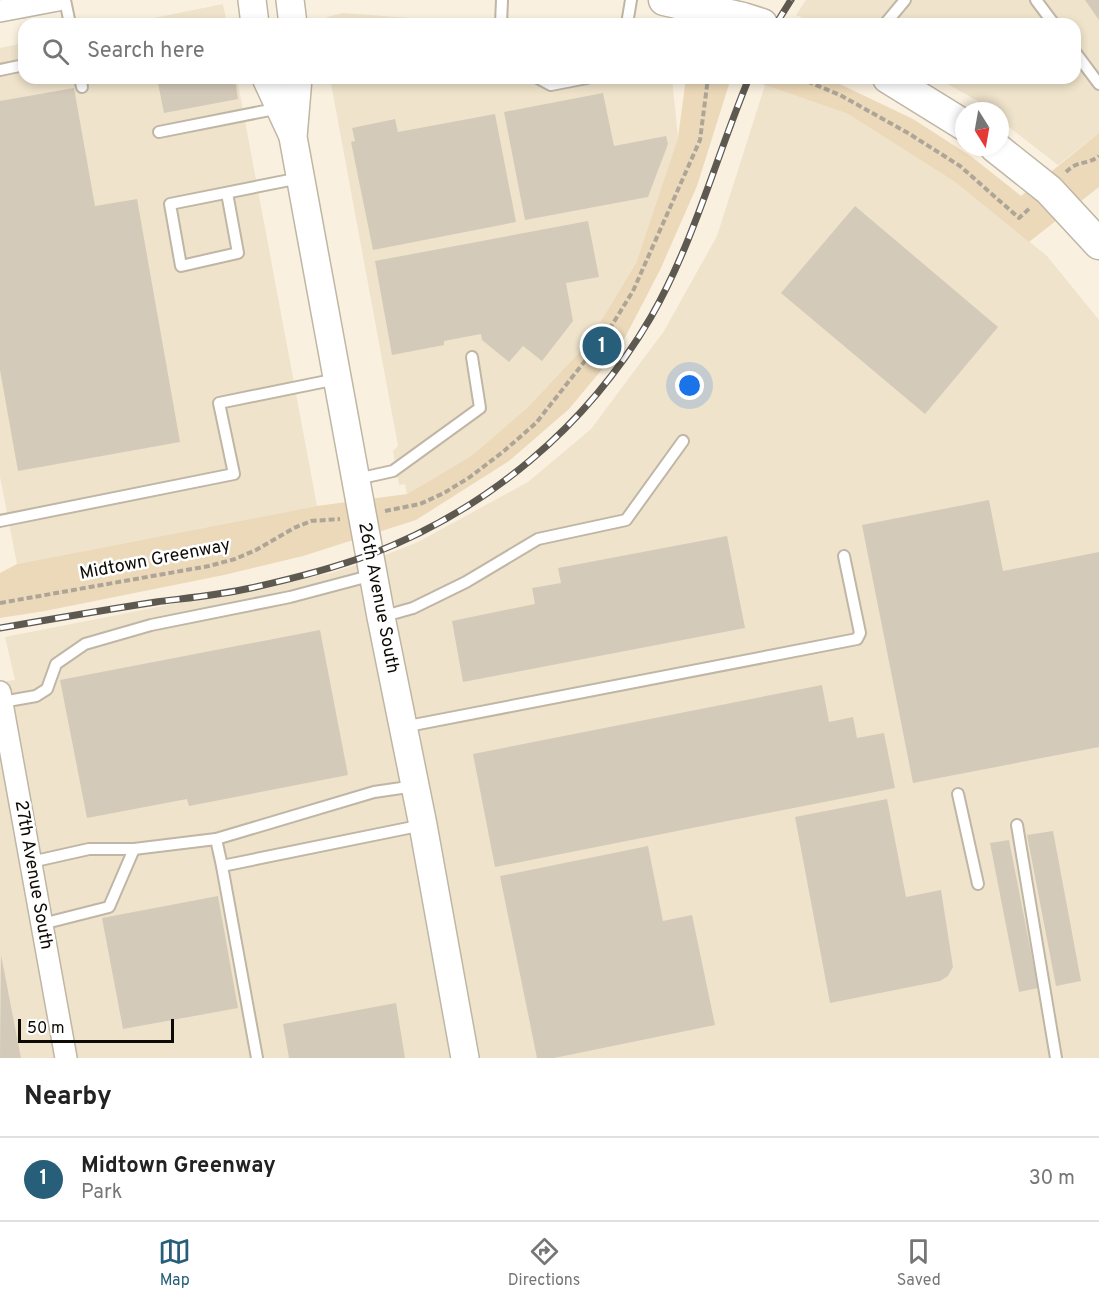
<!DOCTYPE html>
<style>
:root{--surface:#fff;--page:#f6f6f6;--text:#222;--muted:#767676;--line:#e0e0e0;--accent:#275e79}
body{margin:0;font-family:Overpass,sans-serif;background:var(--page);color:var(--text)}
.compass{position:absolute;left:955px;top:102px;width:54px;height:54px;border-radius:50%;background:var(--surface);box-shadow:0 3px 9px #0003;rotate:169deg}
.scale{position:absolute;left:18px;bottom:15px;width:156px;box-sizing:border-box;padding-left:6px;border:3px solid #0e0b06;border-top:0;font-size:16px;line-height:21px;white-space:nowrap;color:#0e0b06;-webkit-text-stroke:4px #fff;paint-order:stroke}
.you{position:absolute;left:690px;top:386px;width:21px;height:21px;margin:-15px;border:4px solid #fff;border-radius:50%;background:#1a73e8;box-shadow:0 0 0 9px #1a73e833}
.badge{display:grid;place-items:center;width:39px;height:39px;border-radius:50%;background:var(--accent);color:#fff;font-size:20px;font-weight:700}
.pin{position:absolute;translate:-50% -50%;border:3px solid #fff;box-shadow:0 2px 6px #0006}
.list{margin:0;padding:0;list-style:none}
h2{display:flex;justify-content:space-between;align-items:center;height:78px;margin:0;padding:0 24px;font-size:26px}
h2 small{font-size:20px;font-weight:400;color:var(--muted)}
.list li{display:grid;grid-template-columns:39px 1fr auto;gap:18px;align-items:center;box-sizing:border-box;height:84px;padding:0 24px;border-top:2px solid var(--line)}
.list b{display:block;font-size:22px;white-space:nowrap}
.list p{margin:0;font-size:20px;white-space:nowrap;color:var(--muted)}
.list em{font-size:20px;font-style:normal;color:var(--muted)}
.icon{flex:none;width:33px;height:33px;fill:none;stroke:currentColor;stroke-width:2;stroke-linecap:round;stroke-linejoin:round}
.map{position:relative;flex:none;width:1099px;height:1058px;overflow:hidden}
.search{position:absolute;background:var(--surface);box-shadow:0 3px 9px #0003;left:18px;right:18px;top:18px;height:66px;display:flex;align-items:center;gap:15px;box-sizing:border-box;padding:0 21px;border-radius:18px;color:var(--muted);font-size:22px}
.sheet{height:162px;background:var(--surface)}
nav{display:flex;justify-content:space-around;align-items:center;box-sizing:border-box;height:84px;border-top:2px solid var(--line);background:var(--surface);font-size:16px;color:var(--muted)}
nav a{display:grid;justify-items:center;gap:3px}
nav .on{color:var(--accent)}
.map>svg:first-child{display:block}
</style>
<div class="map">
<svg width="1099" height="1058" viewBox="0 0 1099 1058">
<rect width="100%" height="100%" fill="#faf0df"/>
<g fill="#efe3cb">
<path d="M806,0h293v133l-41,32 -58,-45v-9h-11l-13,-11 -39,-22h138v-54h-257l-22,-9z"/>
<path d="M223,4l4,20h-103z"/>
<path d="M343,13h1l141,11h-161l3,-7z"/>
<path d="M24,43v35h213l80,428 -300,58 -17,-87v-429z"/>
<path d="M330,78h342l6,60 -42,125 -49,81 -59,63 -57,49 -64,38 -2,-10 -6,1 -6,-34 5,-5z"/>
<path d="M765,85l83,29 107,68 92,74 52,64v738h-1099v-376l15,-2 -10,-43 326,-64 47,-15 40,-16 110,-60 63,-53 73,-98 53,-95z"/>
</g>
<g fill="#ecd9b9">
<path d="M686,78h45l-34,108 -37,84 -41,79 -50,60 -60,52 -93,59 -113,36 -79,19 -179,36 -45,7v-45l17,-9 300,-58 90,-12 64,-38 57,-49 59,-63 49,-81 42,-125z"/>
<path d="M739,78h88l86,41 59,38 49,39 78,-63v54l-70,55 -74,-60 -107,-68 -83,-29z"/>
</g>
<g fill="#d4caba">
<path d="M1085,0h14v20z"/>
<path d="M157,78h78l3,21 -74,14z"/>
<path d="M74,88l21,118 42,-7 43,243 -162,29 -18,-101v-269z"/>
<path d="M603,93l11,53 52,-10 2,8 -20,53 -123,23 -21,-108z"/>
<path d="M495,114l21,108 -143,28 -22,-108 4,-1 -3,-13 43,-9 3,13z"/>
<path d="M855,206l143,121 -73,87 -144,-121z"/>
<path d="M588,221l11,56 -33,6 7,38 -31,40 -19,-15 -14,16 -27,-22 -1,-6 -37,7v4l-52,10 -17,-94z"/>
<path d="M989,500l14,71 96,-19v195l-186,36 -51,-258z"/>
<path d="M727,536l18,92 -282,54 -11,-61 83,-17 -3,-16 29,-5 -3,-15z"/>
<path d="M320,630l28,145 -159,31 -2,-7 -100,19 -27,-138z"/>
<path d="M822,685l7,37 24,-5 4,21 27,-5 11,55 -400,79 -22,-113z"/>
<path d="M887,799l19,98 35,-7 12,77 -5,9 -8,5 -110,22 -35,-186z"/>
<path d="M1053,831l28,150 -25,5 -29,-151z"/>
<path d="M1009,840l29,148 -19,4 -29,-149z"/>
<path d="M648,846l15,75 29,-6 23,110 -161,33h-17l-37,-182z"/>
<path d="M218,896l20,112 -115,21 -21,-111z"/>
<path d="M1,955l20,103h-21z"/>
<path d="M396,1003l9,55h-116l-6,-34z"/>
</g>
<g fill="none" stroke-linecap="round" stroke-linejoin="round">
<g stroke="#bfb6a5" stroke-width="14">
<g id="service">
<path d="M65,0l5,24"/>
<path d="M1036,0l18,24"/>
<path d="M501,24l1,-24"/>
<path d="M627,24l4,-24"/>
<path d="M885,24l20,-24"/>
<path d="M1075,52l24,32"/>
<path d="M0,70l24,-5"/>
<path d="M80,78l2,9"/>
<path d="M538,78l13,7 36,-7"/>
<path d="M159,132l121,-24"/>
<path d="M227,193l11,60 -57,13 -11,-62 130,-26"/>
<path d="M357,479l36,-8 87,-63 -8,-51"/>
<path d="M0,521l234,-47 -15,-71 118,-24"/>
<path d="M381,617l32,-9 53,-26 72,-43 88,-19 57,-79"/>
<path d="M2,702l34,-6 11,-7 9,-25 29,-20 66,-19 139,-28 83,-22"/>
<path d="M403,727l454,-88 3,-6 -16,-77"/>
<path d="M958,794l20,90"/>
<path d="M1017,825l39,233"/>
<path d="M216,839l6,27"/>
<path d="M31,862l58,-13h45l82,-10 158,-47 41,-6"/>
<path d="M42,924l67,-17 25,-58"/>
<path d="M257,1058l-35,-192 201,-41"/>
</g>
</g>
<g stroke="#bfb6a5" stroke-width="24">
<g id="minor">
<path d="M0,11l58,-11"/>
<path d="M0,692l66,366"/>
</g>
</g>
<g stroke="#bfb6a5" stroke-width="30">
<g id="tertiary">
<path d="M252,0l3,24"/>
<path d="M290,0l3,24"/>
<path d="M266,78l26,56"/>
<path d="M298,78l-5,59 88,480 42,208 42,233"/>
</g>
</g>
<g stroke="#bfb6a5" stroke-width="33">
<g id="secondary">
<path d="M664,0l79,18 19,6"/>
<path d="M888,78l76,47"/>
<path d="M995,147l54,43 50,54"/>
</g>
</g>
<g stroke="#ada598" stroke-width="4" stroke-dasharray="6 3" stroke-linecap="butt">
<path d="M799,78l41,17 68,38 52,33 59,52 12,-11"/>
<path d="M1066,172c13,-13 20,-6 33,-16"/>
<path d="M385,511l35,-7 24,-11 26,-16 34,-26 32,-28 71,-90 26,-42 67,-151 8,-62"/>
<path d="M0,603l209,-37 26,-7 21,-9 38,-22 17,-7 29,-2"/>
</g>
<use href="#service" stroke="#fff" stroke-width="10"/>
<use href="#minor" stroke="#fff" stroke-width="21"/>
<use href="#tertiary" stroke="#fff" stroke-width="27"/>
<use href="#secondary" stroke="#fff" stroke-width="30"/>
<g stroke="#5e5950" stroke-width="7">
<g id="rail">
<path d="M776,24l15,-24"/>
<path d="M0,628c52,-9 104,-18 156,-26 31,-4 64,-7 95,-14 40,-9 80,-19 118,-33 118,-45 218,-128 282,-238 43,-75 65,-160 98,-239"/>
</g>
</g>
<use href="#rail" stroke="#fff" stroke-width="4.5" stroke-dasharray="14" stroke-linecap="butt"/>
</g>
<g text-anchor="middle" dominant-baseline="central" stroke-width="5" stroke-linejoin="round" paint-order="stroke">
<g font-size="18" fill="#0e0b06" stroke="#fff">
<text transform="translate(155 560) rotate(-11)">Midtown Greenway</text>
<text transform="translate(378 598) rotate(79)">26th Avenue South</text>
<text transform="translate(33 875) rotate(80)">27th Avenue South</text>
</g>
</g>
</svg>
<svg class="compass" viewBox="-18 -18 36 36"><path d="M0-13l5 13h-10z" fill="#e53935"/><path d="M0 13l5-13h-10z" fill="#767676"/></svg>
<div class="scale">50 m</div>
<div class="you"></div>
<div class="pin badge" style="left:602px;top:346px">1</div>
<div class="search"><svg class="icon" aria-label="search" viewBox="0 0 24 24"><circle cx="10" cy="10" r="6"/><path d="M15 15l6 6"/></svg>Search here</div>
</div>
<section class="sheet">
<h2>Nearby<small></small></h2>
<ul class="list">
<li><span class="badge">1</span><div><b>Midtown Greenway</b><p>Park</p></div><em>30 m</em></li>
</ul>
</section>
<nav>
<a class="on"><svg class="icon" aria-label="map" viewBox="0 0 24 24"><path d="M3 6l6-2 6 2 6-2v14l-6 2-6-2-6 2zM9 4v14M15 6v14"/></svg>Map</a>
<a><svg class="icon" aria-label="directions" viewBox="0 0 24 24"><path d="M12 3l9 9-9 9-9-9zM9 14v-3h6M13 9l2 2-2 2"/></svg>Directions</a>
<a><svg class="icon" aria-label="saved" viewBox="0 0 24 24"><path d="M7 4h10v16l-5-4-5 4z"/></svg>Saved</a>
</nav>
